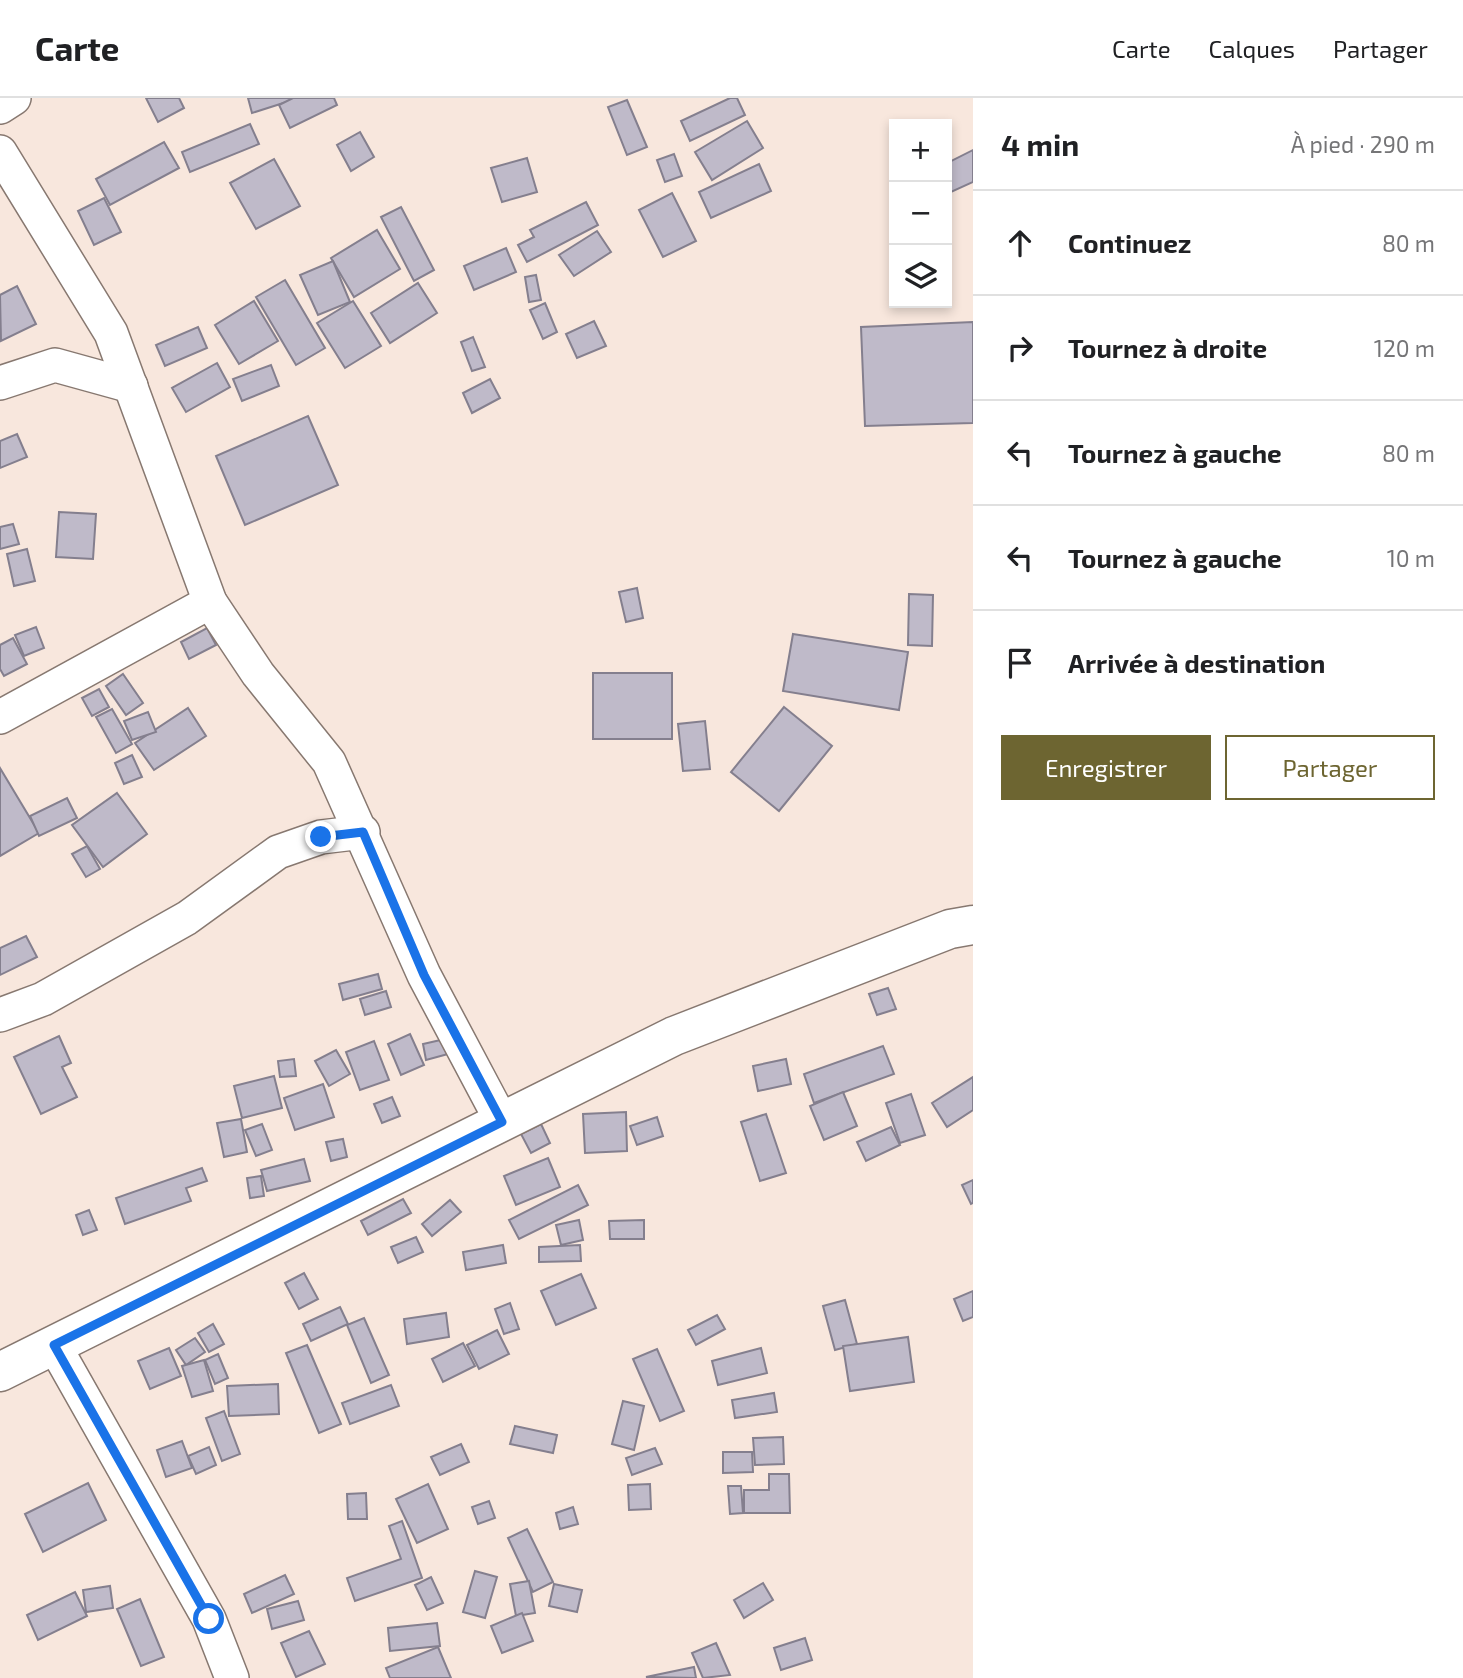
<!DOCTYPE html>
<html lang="fr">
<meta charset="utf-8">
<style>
:root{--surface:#fff;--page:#f2f2f2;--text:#202124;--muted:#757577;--line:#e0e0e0;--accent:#6d6531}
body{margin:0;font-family:"Exo 2",sans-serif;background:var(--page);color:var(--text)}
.controls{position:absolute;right:21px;top:21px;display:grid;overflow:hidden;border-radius:0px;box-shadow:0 4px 10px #0003}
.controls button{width:63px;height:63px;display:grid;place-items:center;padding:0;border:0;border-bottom:2px solid var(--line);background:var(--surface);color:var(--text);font:35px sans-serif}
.stop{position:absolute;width:21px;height:21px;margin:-16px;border:5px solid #1a73e8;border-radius:50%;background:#fff}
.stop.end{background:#1a73e8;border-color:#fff;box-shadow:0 2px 7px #0008}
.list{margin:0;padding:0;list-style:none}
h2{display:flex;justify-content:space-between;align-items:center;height:91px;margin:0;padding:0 28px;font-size:30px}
h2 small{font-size:23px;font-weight:400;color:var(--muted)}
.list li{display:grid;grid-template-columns:46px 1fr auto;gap:21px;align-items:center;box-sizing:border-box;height:105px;padding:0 28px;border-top:2px solid var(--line)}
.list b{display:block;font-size:26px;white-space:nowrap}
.list em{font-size:23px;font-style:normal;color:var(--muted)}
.actions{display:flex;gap:14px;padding:21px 28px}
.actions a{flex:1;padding:16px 0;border:2px solid var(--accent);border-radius:0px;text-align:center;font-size:24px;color:var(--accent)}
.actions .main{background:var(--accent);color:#fff}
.icon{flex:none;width:38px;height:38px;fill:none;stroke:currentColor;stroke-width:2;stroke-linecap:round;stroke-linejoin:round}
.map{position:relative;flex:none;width:973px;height:1580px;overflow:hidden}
header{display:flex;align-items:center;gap:42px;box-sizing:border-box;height:98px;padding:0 35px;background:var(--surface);border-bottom:2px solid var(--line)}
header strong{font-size:33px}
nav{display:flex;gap:38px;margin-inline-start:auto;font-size:24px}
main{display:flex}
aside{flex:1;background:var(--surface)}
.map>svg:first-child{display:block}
</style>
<header>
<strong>Carte</strong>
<nav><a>Carte</a><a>Calques</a><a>Partager</a></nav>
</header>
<main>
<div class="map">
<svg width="973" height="1580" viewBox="0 0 973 1580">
<rect width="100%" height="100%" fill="#f8e7dd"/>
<g fill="#bfbac9" stroke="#847f8e" stroke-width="2">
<path d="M146,0h33l5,10 -26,14z"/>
<path d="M248,0h48v1l-44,14z"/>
<path d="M293,0h41l3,7 -47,23 -11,-23z"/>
<path d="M730,0h7l8,17 -55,26 -9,-20z"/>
<path d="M627,2l20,47 -20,8 -19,-48z"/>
<path d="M747,23l16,27 -51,32 -17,-28z"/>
<path d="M250,26l9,20 -69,28 -8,-20z"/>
<path d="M360,34l14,25 -23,14 -14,-26z"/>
<path d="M164,44l15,26 -69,37 -14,-26z"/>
<path d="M973,52v32l-22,10 -4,-9v-20z"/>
<path d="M674,56l8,22 -17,6 -8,-22z"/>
<path d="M527,60l10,34 -35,10 -11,-34z"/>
<path d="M274,61l26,47 -44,23 -26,-46z"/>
<path d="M759,66l12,27 -60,27 -12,-26z"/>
<path d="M672,95l24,48 -33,16 -24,-47z"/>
<path d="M104,100l17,34 -27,13 -16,-34z"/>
<path d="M586,104l12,23 -71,37 -9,-17 16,-8 -4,-7z"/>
<path d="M401,109l33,63 -20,11 -33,-64z"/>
<path d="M377,132l23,39 -46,28 -23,-39z"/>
<path d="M597,133l14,21 -37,24 -15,-21z"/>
<path d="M506,150l10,24 -42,18 -10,-24z"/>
<path d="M333,163l17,41 -32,13 -18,-40z"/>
<path d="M536,177l5,25 -12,2 -4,-25z"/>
<path d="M285,182l40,68 -29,17 -40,-68z"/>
<path d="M418,185l19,30 -47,30 -19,-30z"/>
<path d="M17,188l19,38 -35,17 -1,-46z"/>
<path d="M254,203l24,40 -39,23 -24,-39z"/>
<path d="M353,203l28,45 -36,22 -28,-45z"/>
<path d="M545,205l12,29 -14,7 -13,-29z"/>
<path d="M594,223l12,25 -29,12 -11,-24z"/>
<path d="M973,224v101l-108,3 -4,-99z"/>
<path d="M198,229l9,21 -42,18 -9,-21z"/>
<path d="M473,239l12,30 -13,4 -11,-29z"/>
<path d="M217,265l13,24 -44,25 -14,-24z"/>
<path d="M271,267l8,21 -37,15 -9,-22z"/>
<path d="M490,281l10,19 -28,15 -9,-20z"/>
<path d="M308,318l30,69 -93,40 -29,-69z"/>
<path d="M17,336l10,23 -27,11v-27z"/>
<path d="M59,414l37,2 -3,45 -37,-2z"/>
<path d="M13,426l6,20 -19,5v-22z"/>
<path d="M27,451l8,32 -21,5 -7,-32z"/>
<path d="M637,490l6,30 -17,4 -7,-30z"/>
<path d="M909,496l24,1 -1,51 -24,-1z"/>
<path d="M36,529l8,21 -20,8 -9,-21z"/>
<path d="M207,530l9,17 -27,14 -8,-17z"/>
<path d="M793,536l115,18 -9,58 -116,-19z"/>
<path d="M13,540l14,26 -23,12 -4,-7v-24z"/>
<rect x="593" y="575" width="79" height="66"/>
<path d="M123,576l20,29 -17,12 -20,-29z"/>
<path d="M99,591l10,18 -17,9 -10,-18z"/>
<path d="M784,609l48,39 -53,65 -48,-39z"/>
<path d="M188,610l18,28 -52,34 -19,-27z"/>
<path d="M112,611l20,35 -16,9 -20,-36z"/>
<path d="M148,614l8,20 -24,8 -8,-19z"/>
<path d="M705,623l5,48 -27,2 -5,-47z"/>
<path d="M132,657l10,22 -18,7 -9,-21z"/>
<path d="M0,670l39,65 -39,23z"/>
<path d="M117,695l30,41 -44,33 -31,-42z"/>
<path d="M67,700l10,20 -38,18 -9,-20z"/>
<path d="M87,748l13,23 -14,8 -14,-23z"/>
<path d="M26,838l11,21 -37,18v-27z"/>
<path d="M378,876l4,15 -39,11 -4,-16z"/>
<path d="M888,890l8,21 -19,6 -8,-21z"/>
<path d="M386,893l5,16 -26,8 -5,-16z"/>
<path d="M410,936l14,31 -23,10 -13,-31z"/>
<path d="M59,938l12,27 -9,4 15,30 -36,17 -27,-57z"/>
<path d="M445,941l3,15 -22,6 -3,-16z"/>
<path d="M374,943l15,39 -29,10 -14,-38z"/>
<path d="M883,948l11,28 -80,29 -10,-29z"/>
<path d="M336,952l14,24 -21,12 -14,-25z"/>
<path d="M294,961l2,17 -16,1 -2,-16z"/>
<path d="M786,961l5,25 -33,7 -5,-25z"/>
<path d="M274,978l8,32 -40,10 -8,-32z"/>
<path d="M973,979v33l-26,17 -15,-24z"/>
<path d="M323,986l11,33 -39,13 -11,-32z"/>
<path d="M843,994l14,34 -33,14 -14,-34z"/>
<path d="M911,996l14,41 -25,8 -14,-40z"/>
<path d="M392,999l8,19 -18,7 -8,-19z"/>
<path d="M626,1014l1,39 -42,2 -2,-39z"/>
<path d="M766,1016l20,59 -26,8 -19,-59z"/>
<path d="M657,1019l6,19 -26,9 -7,-19z"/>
<path d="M241,1021l6,33 -23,5 -7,-34z"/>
<path d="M262,1026l10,26 -16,6 -11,-26z"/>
<path d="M541,1026l9,19 -19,10 -10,-19z"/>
<path d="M891,1029l9,18 -34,16 -9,-19z"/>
<path d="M343,1041l4,18 -16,4 -5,-19z"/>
<path d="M548,1060l12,29 -44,18 -12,-29z"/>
<path d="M304,1061l6,22 -43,10 -6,-21z"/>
<path d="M202,1070l5,13 -21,7 5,13 -66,23 -9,-26z"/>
<path d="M261,1078l3,20 -14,2 -3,-20z"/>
<path d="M973,1082v23l-2,1 -9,-19z"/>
<path d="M578,1087l10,20 -69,34 -10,-19z"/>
<path d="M403,1101l8,14 -43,22 -7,-14z"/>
<path d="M450,1102l11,12 -29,24 -10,-12z"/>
<path d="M89,1112l8,20 -14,5 -7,-20z"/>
<path d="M579,1122l4,20 -22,5 -5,-20z"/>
<path d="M644,1122v19h-34l-1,-18z"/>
<path d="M416,1139l7,15 -25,11 -7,-16z"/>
<path d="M503,1147l3,18 -40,7 -3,-18z"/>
<path d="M580,1147l1,16 -42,1v-15z"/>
<path d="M304,1175l14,26 -19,10 -14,-26z"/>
<path d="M581,1176l15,34 -40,17 -15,-34z"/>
<path d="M973,1193v26l-10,4 -9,-22z"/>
<path d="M845,1202l12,44 -22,6 -12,-44z"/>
<path d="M510,1205l9,26 -15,5 -9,-25z"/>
<path d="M340,1209l8,17 -37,17 -8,-17z"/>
<path d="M446,1215l3,24 -42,7 -3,-25z"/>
<path d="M717,1217l8,14 -29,16 -8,-15z"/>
<path d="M364,1220l25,57 -18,8 -24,-58z"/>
<path d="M213,1226l11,20 -15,8 -11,-19z"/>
<path d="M497,1232l12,24 -30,15 -12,-24z"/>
<path d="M908,1239l6,45 -64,9 -7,-45z"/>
<path d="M195,1240l10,14 -19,13 -10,-15z"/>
<path d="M463,1245l12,23 -32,16 -11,-23z"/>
<path d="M307,1247l34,79 -22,9 -33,-80z"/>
<path d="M169,1250l12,28 -31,13 -12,-28z"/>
<path d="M761,1250l6,25 -49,12 -6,-24z"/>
<path d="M657,1251l27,62 -24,10 -27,-62z"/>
<path d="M218,1256l10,24 -13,6 -10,-24z"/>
<path d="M204,1262l9,31 -21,6 -10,-31z"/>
<path d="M278,1286l1,30 -50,2 -2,-30z"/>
<path d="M391,1287l8,21 -49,18 -8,-21z"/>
<path d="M774,1295l3,19 -42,6 -3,-18z"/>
<path d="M623,1303l21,5 -10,44 -22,-6z"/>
<path d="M224,1313l16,43 -18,7 -16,-43z"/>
<path d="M515,1328l42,9 -4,18 -43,-9z"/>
<path d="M783,1339l1,27 -29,1 -2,-27z"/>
<path d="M182,1343l10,27 -26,9 -9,-27z"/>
<path d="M461,1346l8,18 -29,13 -9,-18z"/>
<path d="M209,1349l7,18 -20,9 -8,-18z"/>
<path d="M655,1350l7,16 -30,11 -6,-17z"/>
<path d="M723,1354h29l1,20 -30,1z"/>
<path d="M769,1376h20l1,39h-46v-23h25z"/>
<path d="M88,1385l18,37 -63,32 -18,-38z"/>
<path d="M428,1386l20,45 -31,14 -21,-44z"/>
<path d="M650,1386l1,25 -22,1 -1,-25z"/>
<path d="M728,1388h13l2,27 -13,1z"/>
<path d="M366,1395l1,26h-19l-1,-25z"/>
<path d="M489,1403l6,17 -17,6 -6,-17z"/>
<path d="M573,1409l5,17 -18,5 -4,-16z"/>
<path d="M402,1423l20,57 -67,23 -8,-23 54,-19 -12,-33z"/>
<path d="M527,1431l26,53 -20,10 -25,-54z"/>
<path d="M475,1473l22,6 -12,41 -22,-6z"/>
<path d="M285,1477l9,19 -42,19 -8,-19z"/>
<path d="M431,1479l12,26 -16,7 -12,-25z"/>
<path d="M529,1483l6,32 -19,3 -6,-32z"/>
<path d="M763,1485l10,17 -29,18 -10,-18z"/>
<path d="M554,1486l28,6 -5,22 -28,-6z"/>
<path d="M110,1488l3,22 -27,4 -3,-22z"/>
<path d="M75,1494l12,24 -49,24 -11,-25z"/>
<path d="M140,1501l24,58 -23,9 -24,-57z"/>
<path d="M298,1503l6,19 -32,9 -5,-20z"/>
<path d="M522,1515l11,28 -31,12 -11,-27z"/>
<path d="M437,1525l3,23 -50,5 -2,-23z"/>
<path d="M309,1533l16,33 -29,13 -15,-34z"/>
<path d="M805,1540l7,22 -31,10 -7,-22z"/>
<path d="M716,1545l14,32 -27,3 -11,-25z"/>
<path d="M438,1549l13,31h-61l-4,-10z"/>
<path d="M694,1569l2,11 -50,-1z"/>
</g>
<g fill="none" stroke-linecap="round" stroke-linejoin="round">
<g stroke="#877870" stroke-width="36">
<g id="street">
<path d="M0,9l14,-9"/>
<path d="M0,54l111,181 99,269 48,72 71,88 95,213 78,147"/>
<path d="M0,285l55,-18 76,21"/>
<path d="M0,619l210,-115"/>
<path d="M0,917l43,-16 144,-81 91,-66 43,-15 42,-5"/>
<path d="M54,1247l155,274 23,59"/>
</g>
</g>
<g stroke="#877870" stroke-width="41">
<path id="secondary" d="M0,1274l674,-336 276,-107 23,-4"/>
</g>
<use href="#street" stroke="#fff" stroke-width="33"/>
<use href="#secondary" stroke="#fff" stroke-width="38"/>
</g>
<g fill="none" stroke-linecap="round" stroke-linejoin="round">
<path stroke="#1a73e8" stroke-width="9" d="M209,1521l-155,-274 448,-223 -78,-147 -61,-143 -42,5"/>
</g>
</svg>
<div class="controls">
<button>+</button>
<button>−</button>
<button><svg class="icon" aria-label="layers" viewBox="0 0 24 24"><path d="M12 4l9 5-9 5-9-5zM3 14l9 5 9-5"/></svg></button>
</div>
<div class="stop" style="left:209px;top:1521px"></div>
<div class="stop end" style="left:321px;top:739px"></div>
</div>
<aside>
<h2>4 min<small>À pied · 290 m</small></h2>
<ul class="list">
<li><svg class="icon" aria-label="ahead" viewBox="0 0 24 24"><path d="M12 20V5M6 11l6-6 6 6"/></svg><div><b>Continuez</b></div><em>80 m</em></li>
<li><svg class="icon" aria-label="right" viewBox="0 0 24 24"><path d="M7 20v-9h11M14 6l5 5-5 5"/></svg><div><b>Tournez à droite</b></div><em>120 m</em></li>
<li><svg class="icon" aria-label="left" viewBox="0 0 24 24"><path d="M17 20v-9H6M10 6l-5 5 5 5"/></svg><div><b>Tournez à gauche</b></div><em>80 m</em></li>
<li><svg class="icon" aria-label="left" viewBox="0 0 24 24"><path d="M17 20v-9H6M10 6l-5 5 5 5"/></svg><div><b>Tournez à gauche</b></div><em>10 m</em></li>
<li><svg class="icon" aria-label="arrive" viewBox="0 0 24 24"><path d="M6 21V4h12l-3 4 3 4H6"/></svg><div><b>Arrivée à destination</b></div></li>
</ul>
<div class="actions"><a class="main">Enregistrer</a><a>Partager</a></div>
</aside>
</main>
